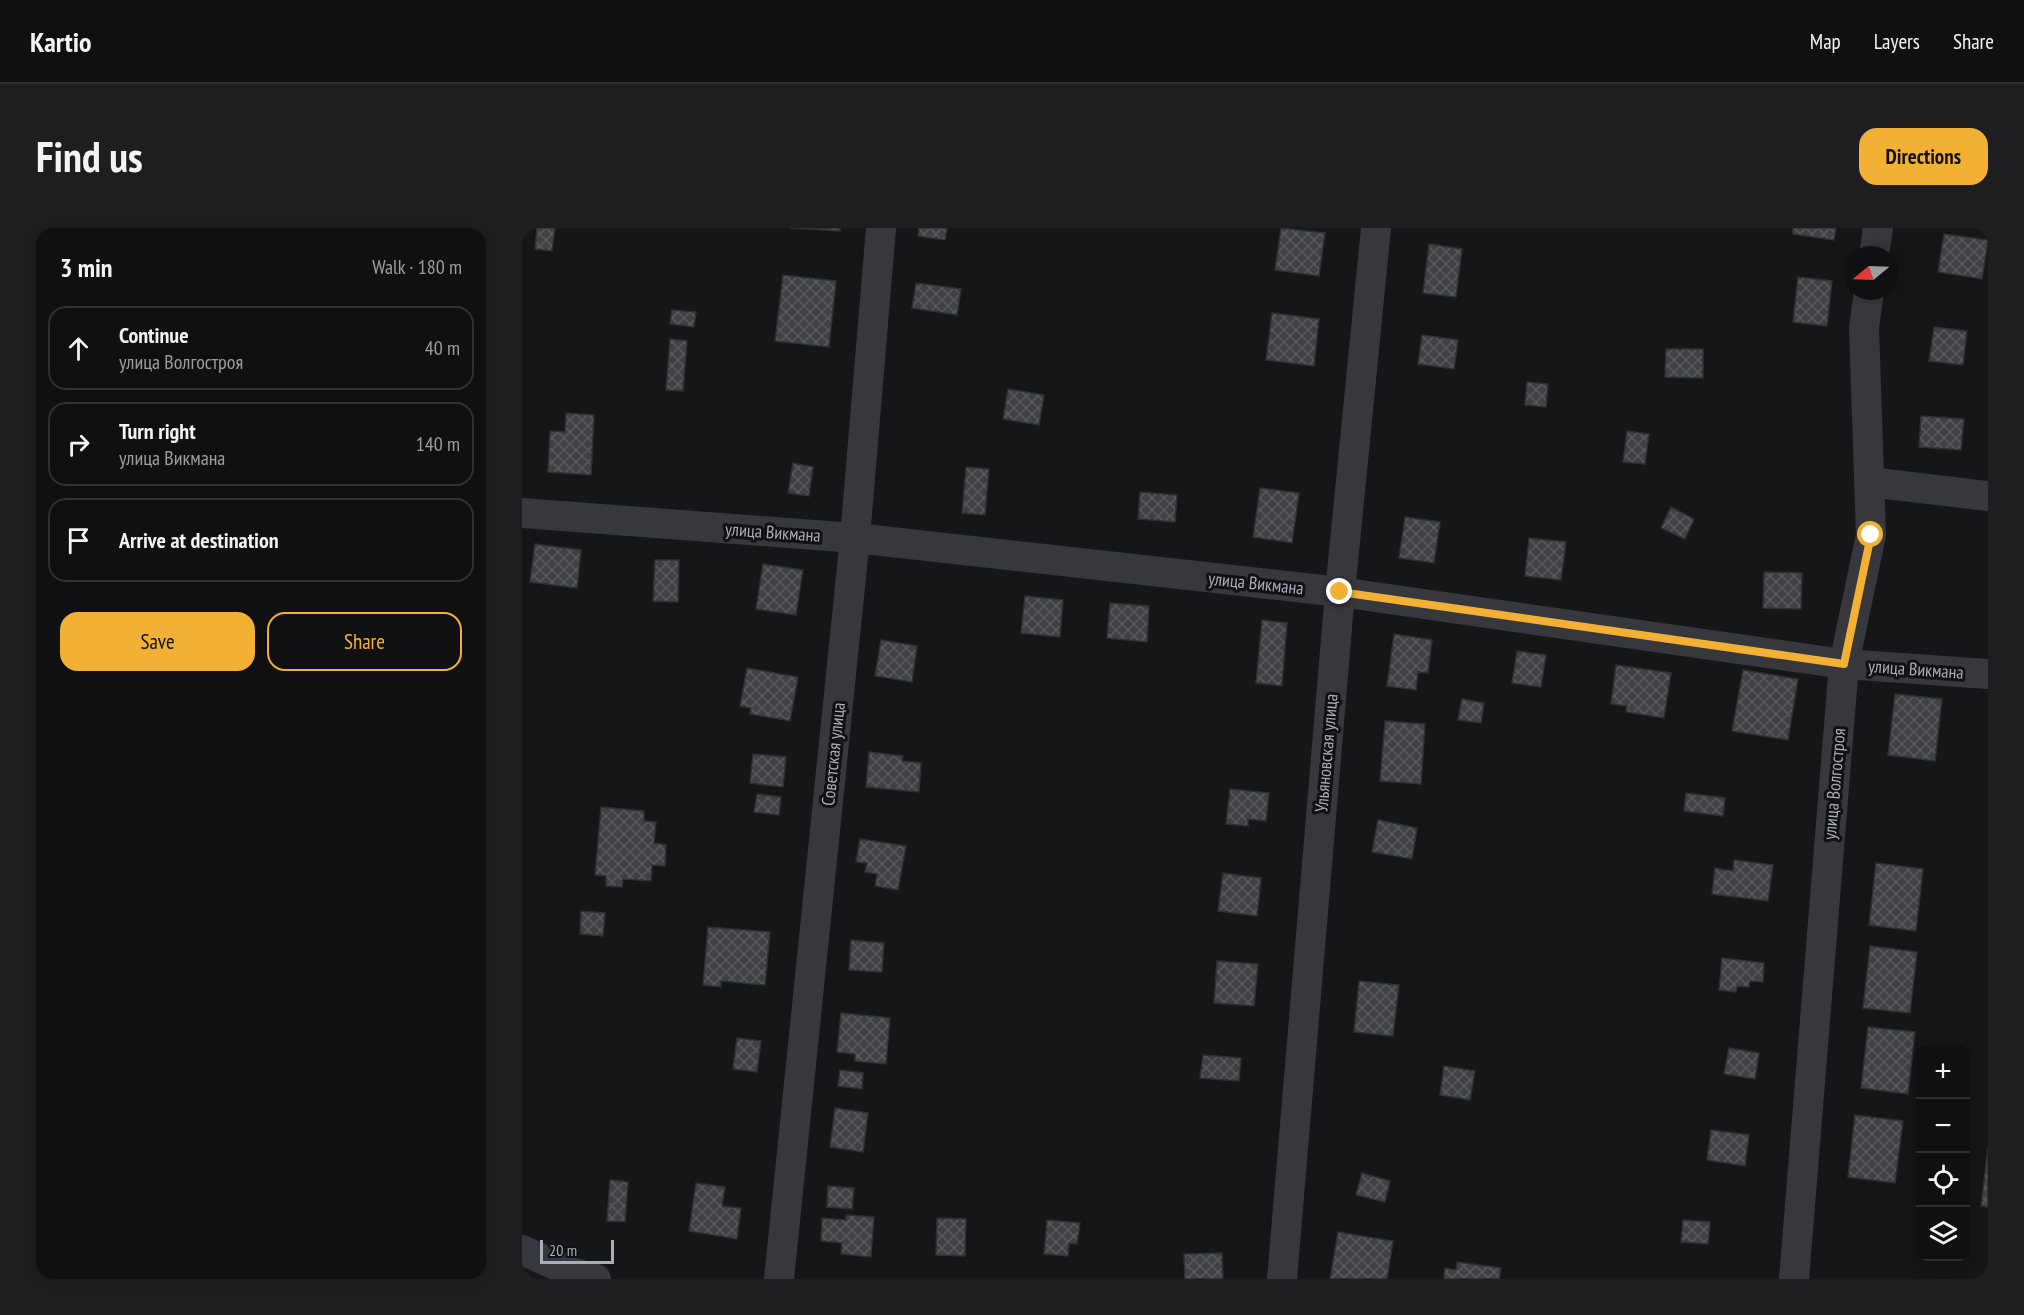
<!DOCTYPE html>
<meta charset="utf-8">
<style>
:root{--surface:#101012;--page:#1e1e20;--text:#f1f3f6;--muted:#9c9d9f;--line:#303032;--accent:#f2b134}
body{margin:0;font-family:"PT Sans Narrow",sans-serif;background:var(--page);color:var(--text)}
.controls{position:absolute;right:18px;bottom:18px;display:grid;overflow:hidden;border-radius:12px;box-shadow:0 3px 15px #0003}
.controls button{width:54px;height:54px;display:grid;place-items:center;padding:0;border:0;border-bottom:2px solid var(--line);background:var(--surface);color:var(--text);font:30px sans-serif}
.compass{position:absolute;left:1322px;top:18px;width:54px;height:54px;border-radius:50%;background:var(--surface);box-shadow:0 3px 15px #0003;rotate:251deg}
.scale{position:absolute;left:18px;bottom:15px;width:74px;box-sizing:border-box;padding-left:6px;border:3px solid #a8adb8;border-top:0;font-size:16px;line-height:21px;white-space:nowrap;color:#a8adb8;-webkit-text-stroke:4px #111113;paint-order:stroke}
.stop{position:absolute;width:18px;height:18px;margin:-14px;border:4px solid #f2b134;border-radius:50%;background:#fff}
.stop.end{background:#f2b134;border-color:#fff;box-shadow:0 2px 6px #0008}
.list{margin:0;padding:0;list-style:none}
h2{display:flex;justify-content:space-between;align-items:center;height:78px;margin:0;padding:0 24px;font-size:26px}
h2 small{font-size:20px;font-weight:400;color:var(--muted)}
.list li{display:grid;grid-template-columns:39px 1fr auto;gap:18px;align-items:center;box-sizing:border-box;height:84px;margin:0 12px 12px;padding:0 12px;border:2px solid var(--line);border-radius:18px}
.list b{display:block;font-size:22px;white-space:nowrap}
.list p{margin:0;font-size:20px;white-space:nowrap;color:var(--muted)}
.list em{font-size:20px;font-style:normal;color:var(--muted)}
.actions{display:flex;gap:12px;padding:18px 24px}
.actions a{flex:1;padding:14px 0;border:2px solid var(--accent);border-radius:18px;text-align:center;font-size:21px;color:var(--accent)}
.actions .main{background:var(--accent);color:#111}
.icon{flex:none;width:33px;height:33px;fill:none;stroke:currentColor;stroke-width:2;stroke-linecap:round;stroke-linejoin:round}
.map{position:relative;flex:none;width:1466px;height:1051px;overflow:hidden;border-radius:18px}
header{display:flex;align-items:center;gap:36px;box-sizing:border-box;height:84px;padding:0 30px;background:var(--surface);border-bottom:2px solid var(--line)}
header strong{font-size:28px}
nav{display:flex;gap:33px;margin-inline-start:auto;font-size:21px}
.intro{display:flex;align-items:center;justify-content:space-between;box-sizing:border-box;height:144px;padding:0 36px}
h1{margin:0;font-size:42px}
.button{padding:15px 27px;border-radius:18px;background:var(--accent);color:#111;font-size:21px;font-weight:700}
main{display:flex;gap:36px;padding:0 36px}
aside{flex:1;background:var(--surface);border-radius:18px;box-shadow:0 3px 15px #0003}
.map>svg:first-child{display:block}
</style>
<header>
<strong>Kartio</strong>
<nav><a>Map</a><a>Layers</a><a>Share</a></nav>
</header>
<div class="intro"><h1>Find us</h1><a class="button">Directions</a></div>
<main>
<aside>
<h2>3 min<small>Walk · 180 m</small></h2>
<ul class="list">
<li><svg class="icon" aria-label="ahead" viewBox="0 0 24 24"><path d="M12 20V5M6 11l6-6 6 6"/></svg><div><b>Continue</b><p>улица Волгостроя</p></div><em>40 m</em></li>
<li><svg class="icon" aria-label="right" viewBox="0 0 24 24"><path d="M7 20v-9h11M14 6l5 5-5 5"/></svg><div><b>Turn right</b><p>улица Викмана</p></div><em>140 m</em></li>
<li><svg class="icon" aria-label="arrive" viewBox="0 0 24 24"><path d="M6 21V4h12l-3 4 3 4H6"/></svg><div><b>Arrive at destination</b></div></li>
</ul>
<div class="actions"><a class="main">Save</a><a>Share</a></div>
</aside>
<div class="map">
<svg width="1466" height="1051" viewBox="0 0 1466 1051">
<defs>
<pattern id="building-cross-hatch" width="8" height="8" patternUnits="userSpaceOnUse" patternTransform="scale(1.5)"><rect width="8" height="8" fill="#404145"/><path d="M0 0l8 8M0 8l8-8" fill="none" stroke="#595a5e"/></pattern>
</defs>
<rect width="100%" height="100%" fill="#161618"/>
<g fill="url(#building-cross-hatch)" stroke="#303034" stroke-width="1.5">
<path d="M15,0h18l-3,23 -17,-2z"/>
<path d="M268,0h50v3z"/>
<path d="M397,0h28l-2,12 -27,-4z"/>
<path d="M759,0l44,5 -6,43 -44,-6z"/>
<path d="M1271,0h43l-2,12 -41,-6z"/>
<path d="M1422,6l44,6 -6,39 -44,-7z"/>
<path d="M907,16l33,5 -6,48 -33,-4z"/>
<path d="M261,47l53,6 -7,66 -54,-6z"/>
<path d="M1276,49l34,4 -5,45 -34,-4z"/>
<path d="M394,55l45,6 -4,26 -45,-7z"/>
<path d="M150,82l24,2 -2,15 -24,-3z"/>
<path d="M750,85l47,6 -5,47 -48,-6z"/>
<path d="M1412,99l33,4 -4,34 -34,-4z"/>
<path d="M900,107l36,5 -4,29 -36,-5z"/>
<path d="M148,111l17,2 -4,50 -17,-1z"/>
<path d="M1144,121h37v29l-38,-1z"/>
<path d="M1005,154l21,2 -2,23 -21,-2z"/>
<path d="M486,161l36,6 -5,30 -36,-6z"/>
<path d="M44,185l28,2 -3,60 -43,-3 2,-41 15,1z"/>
<path d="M1399,188l43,3 -3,31 -42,-3z"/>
<path d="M1105,203l22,3 -4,30 -22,-2z"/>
<path d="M271,235l20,4 -4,29 -21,-3z"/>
<path d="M444,239l23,2 -4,46 -23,-2z"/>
<path d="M738,260l39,5 -7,50 -39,-6z"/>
<path d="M618,264l37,3 -2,27 -37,-3z"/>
<path d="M1149,279l23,12 -9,20 -24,-11z"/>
<path d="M883,289l35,5 -6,41 -35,-5z"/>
<path d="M1007,310l37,4 -5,38 -36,-4z"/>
<path d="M13,316l46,6 -4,38 -47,-6z"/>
<path d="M133,332h24l-1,42 -25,-1z"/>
<path d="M241,336l40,6 -7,45 -40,-6z"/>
<path d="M1242,344l38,1 -1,36 -38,-1z"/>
<path d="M503,368l38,4 -3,37 -39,-4z"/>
<path d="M588,375l39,3 -2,36 -40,-4z"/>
<path d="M740,392l25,3 -5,63 -26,-3z"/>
<path d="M872,406l38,6 -4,33 -10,-1 -2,18 -29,-4z"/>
<path d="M359,412l36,6 -5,36 -37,-6z"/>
<path d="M995,423l29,4 -5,32 -29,-4z"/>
<path d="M1094,437l55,8 -7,45 -38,-6 1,-6 -16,-2z"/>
<path d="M225,440l51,9 -8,44 -40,-7 1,-6 -11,-2z"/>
<path d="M1221,442l55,9 -10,61 -56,-9z"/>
<path d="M1373,466l47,5 -7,62 -47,-6z"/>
<path d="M940,471l22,4 -3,20 -23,-3z"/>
<path d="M863,493l40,3 -4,60 -41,-3z"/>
<path d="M347,524l34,4 -1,5 19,2 -2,29 -53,-5z"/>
<path d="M231,526l33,3 -3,30 -33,-4z"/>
<path d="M708,561l39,4 -3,28 -18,-2v7l-22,-2z"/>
<path d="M1164,565l39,5 -2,18 -39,-5z"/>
<path d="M235,566l24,3 -2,18 -25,-3z"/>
<path d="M79,579l43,4v10l12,1 -2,21 12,2 -1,21 -13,-1 -1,16 -28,-2 -1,8 -16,-1v-10l-11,-1z"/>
<path d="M856,592l39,8 -5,31 -40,-7z"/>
<path d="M338,611l46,7 -8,44 -23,-4 2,-12 -12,-2 2,-9 -11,-1z"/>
<path d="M1212,632l39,5 -5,36 -56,-7 3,-26 18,3z"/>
<path d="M1354,635l47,6 -7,62 -47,-6z"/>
<path d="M701,645l38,5 -4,38 -39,-5z"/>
<path d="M59,683l24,2 -2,23 -23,-2z"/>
<path d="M186,699l62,5 -5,53 -44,-4v6l-18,-2z"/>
<path d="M329,712l33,3 -2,29 -33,-2z"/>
<path d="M1348,718l47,6 -7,61 -47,-5z"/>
<path d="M1200,730l42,5 -1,19 -13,-1 -1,6 -12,-1 -1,6 -17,-2z"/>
<path d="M695,733l41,3 -4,42 -40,-3z"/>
<path d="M837,753l40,4 -6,51 -39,-4z"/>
<path d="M319,785l49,5 -4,46 -31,-3v-7l-18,-2z"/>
<path d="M1346,799l47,5 -7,62 -47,-6z"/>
<path d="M215,810l24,3 -4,31 -24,-3z"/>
<path d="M1207,820l30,5 -4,26 -31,-5z"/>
<path d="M681,827l38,3 -2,23 -39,-3z"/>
<path d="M922,838l31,5 -5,29 -30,-5z"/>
<path d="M318,842l23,3 -1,16 -24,-3z"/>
<path d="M313,880l33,5 -5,39 -33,-5z"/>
<path d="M1333,887l48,6 -8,62 -47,-6z"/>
<path d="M1189,902l38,5 -4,31 -38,-6z"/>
<path d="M1466,920v59l-7,-1z"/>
<path d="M840,945l28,8 -5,21 -29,-7z"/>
<path d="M88,952l18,2 -3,40 -18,-1z"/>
<path d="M174,955l29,4 -3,19 19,2 -4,31 -48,-8z"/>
<path d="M306,958l26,2 -2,21 -25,-2z"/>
<path d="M324,987l28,2 -3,40 -30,-3 1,-11 -21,-2 1,-23 24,2z"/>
<path d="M415,990l29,1 -1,37 -29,-1z"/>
<path d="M525,992l33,3 -3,21 -8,-1 -1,13 -24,-2z"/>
<path d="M1161,992l27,2 -2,22 -27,-2z"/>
<path d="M816,1004l55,9 -6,38h-57z"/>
<path d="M700,1025l1,26h-38l-1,-25z"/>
<path d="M935,1034l44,6 -2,11h-55l1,-11 11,2z"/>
</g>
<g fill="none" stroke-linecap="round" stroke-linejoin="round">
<g stroke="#37383d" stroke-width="30">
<path d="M1352,27l4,-27"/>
<path d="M1347,254l119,14"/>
<path d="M0,285l333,25 485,54 504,72 144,10"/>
<path d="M0,1022l49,22 25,7"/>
<path d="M257,1051l76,-741 26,-310"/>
<path d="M760,1051l58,-687 36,-364"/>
<path d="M1272,1051l50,-615 27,-129 -7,-207 5,-37"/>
</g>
</g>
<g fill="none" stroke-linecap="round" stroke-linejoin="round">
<path stroke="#f2b134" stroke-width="8" d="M818,364l504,72 27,-129"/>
</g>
<g text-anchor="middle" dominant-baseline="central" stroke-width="6" stroke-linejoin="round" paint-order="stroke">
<g font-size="18" fill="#a8adb8" stroke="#111113">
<text transform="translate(251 304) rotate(4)">улица Викмана</text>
<text transform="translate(734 355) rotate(6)">улица Викмана</text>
<text transform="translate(1394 441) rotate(4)">улица Викмана</text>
<text transform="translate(804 525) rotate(-85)">Ульяновская улица</text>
<text transform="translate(311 526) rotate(-84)">Советская улица</text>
<text transform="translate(1312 556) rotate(-85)">улица Волгостроя</text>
</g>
</g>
</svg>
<div class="controls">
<button>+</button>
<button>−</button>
<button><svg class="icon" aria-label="locate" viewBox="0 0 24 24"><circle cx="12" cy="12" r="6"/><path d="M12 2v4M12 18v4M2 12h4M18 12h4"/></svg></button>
<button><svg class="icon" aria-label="layers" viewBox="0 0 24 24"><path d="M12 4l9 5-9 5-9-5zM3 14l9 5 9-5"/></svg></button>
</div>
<svg class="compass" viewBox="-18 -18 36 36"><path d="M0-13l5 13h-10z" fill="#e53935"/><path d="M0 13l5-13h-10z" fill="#9c9d9f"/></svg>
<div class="scale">20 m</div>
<div class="stop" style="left:1349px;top:307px"></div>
<div class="stop end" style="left:818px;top:364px"></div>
</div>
</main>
